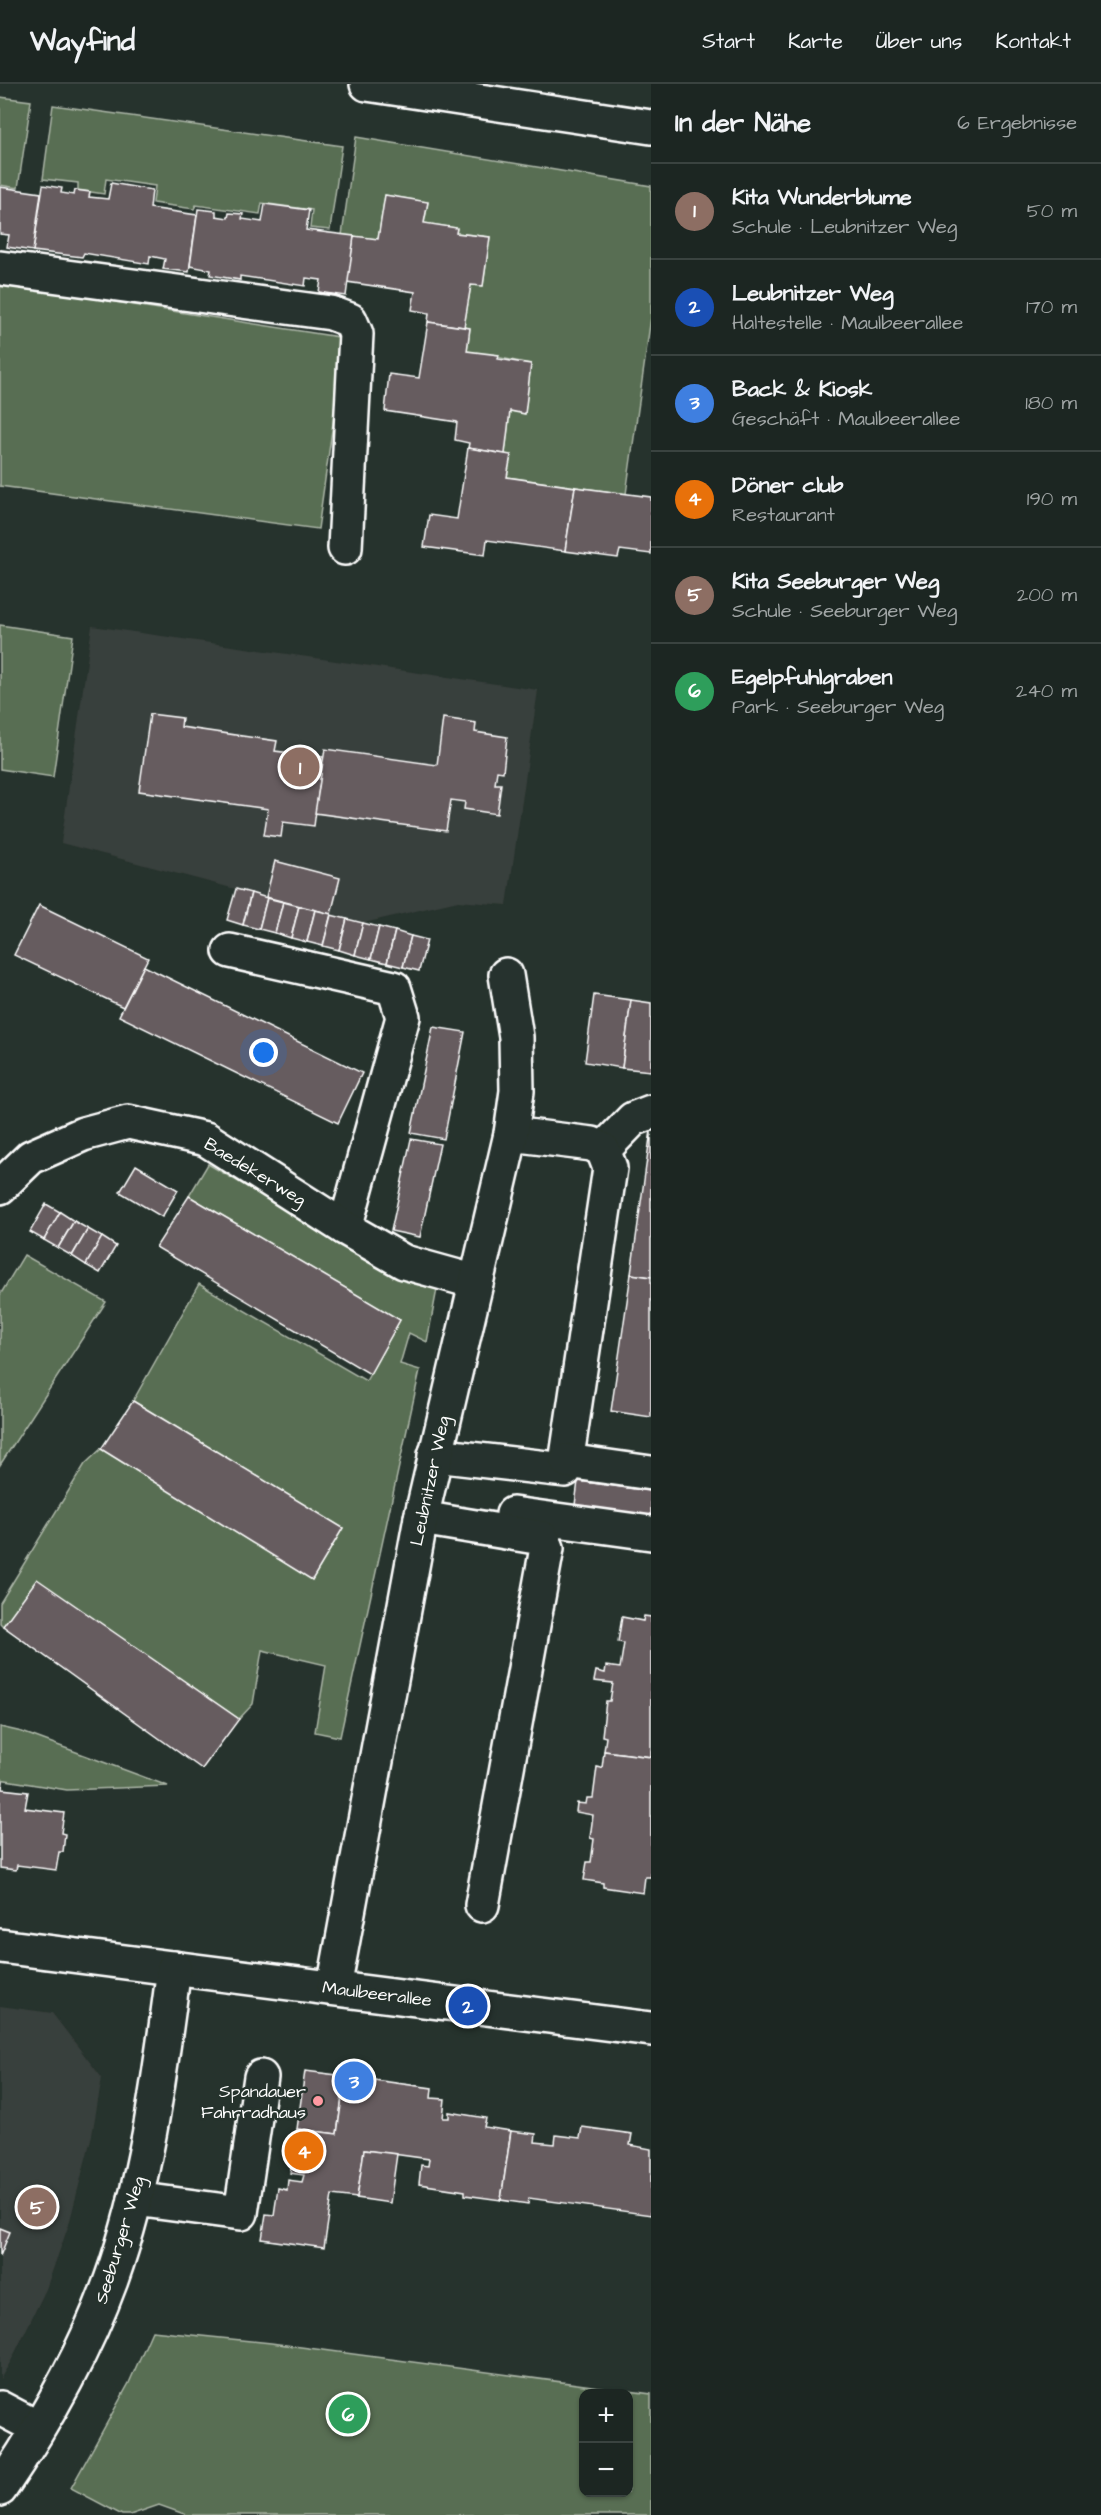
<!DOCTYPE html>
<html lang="de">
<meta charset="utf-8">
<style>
:root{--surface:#1c2622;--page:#252e2a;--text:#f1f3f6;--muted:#a0a5a5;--line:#3a4340;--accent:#8bbbb9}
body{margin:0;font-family:"Architects Daughter",sans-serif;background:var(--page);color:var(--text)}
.controls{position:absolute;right:18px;bottom:18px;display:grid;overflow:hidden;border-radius:12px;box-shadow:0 2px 4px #0004}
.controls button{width:54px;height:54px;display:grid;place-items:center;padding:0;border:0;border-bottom:2px solid var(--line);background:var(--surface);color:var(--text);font:30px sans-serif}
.you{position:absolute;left:264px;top:969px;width:21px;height:21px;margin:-15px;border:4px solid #fff;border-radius:50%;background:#1a73e8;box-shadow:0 0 0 9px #1a73e833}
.badge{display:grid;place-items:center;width:39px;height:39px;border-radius:50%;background:var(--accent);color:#fff;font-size:20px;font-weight:700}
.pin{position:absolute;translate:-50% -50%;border:3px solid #fff;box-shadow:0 2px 6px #0006}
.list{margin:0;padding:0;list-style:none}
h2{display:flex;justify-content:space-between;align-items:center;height:78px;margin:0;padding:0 24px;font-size:26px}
h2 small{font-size:20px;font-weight:400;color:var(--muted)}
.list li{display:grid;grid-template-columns:39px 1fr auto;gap:18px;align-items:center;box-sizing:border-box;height:96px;padding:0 24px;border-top:2px solid var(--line)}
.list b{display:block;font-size:22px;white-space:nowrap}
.list p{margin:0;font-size:20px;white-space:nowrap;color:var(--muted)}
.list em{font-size:20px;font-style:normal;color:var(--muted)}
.map{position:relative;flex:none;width:651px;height:2431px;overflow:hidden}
header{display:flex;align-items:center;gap:36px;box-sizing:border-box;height:84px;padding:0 30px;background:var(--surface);border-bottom:2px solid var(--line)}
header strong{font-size:28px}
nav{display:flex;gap:33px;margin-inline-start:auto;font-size:21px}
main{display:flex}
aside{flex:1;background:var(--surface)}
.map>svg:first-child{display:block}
</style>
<header>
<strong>Wayfind</strong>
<nav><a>Start</a><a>Karte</a><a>Über uns</a><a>Kontakt</a></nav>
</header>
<main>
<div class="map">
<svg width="651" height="2431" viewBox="0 0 651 2431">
<rect width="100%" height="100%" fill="#26332d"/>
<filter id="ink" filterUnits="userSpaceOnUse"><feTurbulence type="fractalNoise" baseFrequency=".0167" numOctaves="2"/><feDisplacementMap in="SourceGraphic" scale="12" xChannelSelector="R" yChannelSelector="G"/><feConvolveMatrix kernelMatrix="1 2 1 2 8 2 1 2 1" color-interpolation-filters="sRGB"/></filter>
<g filter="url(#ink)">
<g fill="#393f3c">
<path d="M92,542l446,64 -31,215 -49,-4 -94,22 -303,-80z"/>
<path d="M0,1922l52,7 50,65 -10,57 -23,89 -23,65 -35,72 -11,18z"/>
</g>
<g fill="#586e52" stroke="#acb6a8" stroke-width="1.5" fill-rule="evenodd">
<path d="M0,13l31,4 -13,87 -18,-3z"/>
<path d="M53,21l289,41 -12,84 -20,-2 2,-18 -50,-7 -2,11 -64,-9 -2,4 -41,-6 2,-17 -49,-7 -2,15 -26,-4v-7l-35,-4z"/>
<path d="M356,53l295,49v131l-25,177 -119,-17 4,-22 -6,-1 5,-43 15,2 6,-49 -64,-13 3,-22 -6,-2 7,-42 12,1 7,-49 -34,-4 1,-5 -33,-5 4,-21 -43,-7 -7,44 -36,-4z"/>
<path d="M0,200l345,54 -27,191 -318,-43z"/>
<path d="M0,541l73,11 -20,141 -53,-8z"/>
<path d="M208,1080l206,120 23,5 -10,53 -18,-9 -9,31 20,6 -80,367 -25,-5 11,-67 -64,-15 -9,54 -14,15 -202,-139 -34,46 -3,-3v-20l85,-139 16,-15 211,131 31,-52 -210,-127 66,-117 167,97 34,-61 -211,-124z"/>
<path d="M24,1171l82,47 -106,163v-170z"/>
<path d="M0,1643l22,5 146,54 -101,4 -67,-11z"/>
<path d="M152,2247l119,12 380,51v121h-464l-28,-10 -29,10h-8l-51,-27 58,-105zM584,2310h44v98h-44z"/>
</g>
<g fill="#665b5f" stroke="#fff" stroke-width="1.5">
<path d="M111,99l41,7 -2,18 47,7 -8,57 -26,-3 2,-10 -15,-3 -1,8 -65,-11 -2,4 -49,-6 10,-66 19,3 -1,5 13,2 1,-5 15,2 -1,5 19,2z"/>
<path d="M0,103l41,6 -8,58 -26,-4 2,-12 -9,-1z"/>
<path d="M385,111l43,7 -4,21 33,5 -1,5 34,4 -7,49 -12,-1 -7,42 -36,-5 1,-9 -17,-3 3,-18 -68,-10 7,-46 24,3z"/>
<path d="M265,120l44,6 -3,20 48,6 -8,60 -27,-4 2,-12 -15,-2 -1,8 -65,-10v4l-30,-5 1,-5 -21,-4 8,-57 18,2v5l12,2 1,-5 14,1 -1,5 20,3z"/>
<path d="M428,238l42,6 -3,23 32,4 -1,4 33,5 -6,50 -15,-3 -5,43 -37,-6 1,-5 -14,-3 2,-18 -72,-11 4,-37 30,4z"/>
<path d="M468,364l43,7 -4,22 68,10 -10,64 -78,-11 -2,15 -61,-8 5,-32 28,4z"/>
<path d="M575,403l76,10v57l-31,-4 -2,8 -53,-7z"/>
<path d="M150,630l32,4 -1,9 96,14 -2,10 48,6 -9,69 -31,-4 -2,15 -17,-2 4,-26 -129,-18z"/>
<path d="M443,634l33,5 -1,9 32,5 -4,35 -6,-1 -2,13h6l-4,30 -33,-5 1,-7 -14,-2 -5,31 -131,-18 10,-64 112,16z"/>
<path d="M275,777l65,17 -9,36 -65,-17z"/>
<path d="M236,805l15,4 -8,32 -16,-5z"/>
<path d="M251,809l16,5 -8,31 -16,-4z"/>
<path d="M267,814l16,4 -8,31 -16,-4z"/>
<path d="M283,818l16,4 -8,32 -16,-5z"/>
<path d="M39,821l109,53 -25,49 -109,-52z"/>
<path d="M299,822l16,4 -8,32 -16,-4z"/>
<path d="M315,826l16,4 -8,32 -16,-4z"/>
<path d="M331,831l16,4 -8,31 -16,-4z"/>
<path d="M347,835l16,4 -8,32 -16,-5z"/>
<path d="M363,839l16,4 -8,32 -16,-4z"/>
<path d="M379,843l16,4 -8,32 -16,-4z"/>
<path d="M395,847l16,5 -8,31 -16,-4z"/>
<path d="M411,852l16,4 -8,31 -16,-4z"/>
<path d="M144,882l218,107 -24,50 -219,-107z"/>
<path d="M594,911l37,5 -9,68 -37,-6z"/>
<path d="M631,916l20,3v68l-29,-3z"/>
<path d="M433,943l32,5 -21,107 -33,-6z"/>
<path d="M651,1046v147l-20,-3z"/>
<path d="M411,1055l29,5 -20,93 -29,-6z"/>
<path d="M136,1081l42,25 -16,27 -42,-25z"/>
<path d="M189,1112l211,124 -30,54 -214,-127z"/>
<path d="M46,1120l14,8 -16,28 -14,-8z"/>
<path d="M60,1128l14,9 -16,27 -14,-8z"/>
<path d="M74,1137l14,8 -16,27 -14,-8z"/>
<path d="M88,1145l14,8 -16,28 -14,-9z"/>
<path d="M102,1153l14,9 -16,27 -14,-8z"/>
<path d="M631,1190l20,3v140l-40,-6z"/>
<path d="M133,1317l210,127 -31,52 -211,-131z"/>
<path d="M578,1397l73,10v33l-77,-11z"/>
<path d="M37,1495l202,140 -37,50 -199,-143z"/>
<path d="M644,1532l7,1v140l-47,-6 2,-14 -4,-1 4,-35h4l3,-18 -19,-2 2,-10 9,2 1,-7 14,2 4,-25 -6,-1 4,-25 21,4z"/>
<path d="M604,1667l47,6v120h-6l-2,16 -40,-6v-4l-19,-3 3,-18h4l3,-23 -4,-1 3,-23 -17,-3 1,-9 9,1 1,-6h6l4,-31 5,1z"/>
<path d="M0,1697h3l-1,8 26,3 -3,16 39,5 -3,20 4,1 -2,18h-4l-3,18 -39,-5 -1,5 -16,-2z"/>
<path d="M305,1987l40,5 -8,58 -40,-5z"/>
<path d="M345,1992l87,12 -1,10 14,1 -2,19h6v-6l37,6 -2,9 27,4 -10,69 -36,-5v-4l-46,-7 2,-19 7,1 1,-7 -65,-9 -7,48 -25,-3 -8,53 -62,-9 4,-25 8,1 4,-27 9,2 1,-10 14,2 2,-7 -14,-2 7,-44 40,5z"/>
<path d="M582,2043l50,7 -2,11 21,4v66l-122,-17 -1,6 -27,-4 10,-69 25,3 -1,8 20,2 1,-9 24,3z"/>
<path d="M364,2066l33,4 -7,49 -33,-5z"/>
<path d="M0,2144l10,4 -10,24z"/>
</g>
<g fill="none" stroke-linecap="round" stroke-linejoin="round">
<g stroke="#fff" stroke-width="38">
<g id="minor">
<path d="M367,0l284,43"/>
<path d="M0,184l331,45 19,7 6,14 -11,214"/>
<path d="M230,867l164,37 9,29 -58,211"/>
<path d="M603,1066l30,-31 18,-7"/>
<path d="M0,1103l31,-30 52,-23 45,-12 78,17 139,89 59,34 72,20"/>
<path d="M435,1371l130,15 45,-302 -7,-18 -11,-6 -81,-10"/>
<path d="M567,1377l84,12"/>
<path d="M513,1430l138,19"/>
<path d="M421,1434l121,20 5,10 -65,357"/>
<path d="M0,1862l651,83"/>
<path d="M334,1904l87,-470 90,-384 6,-43 -1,-54 -10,-62"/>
<path d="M135,2115l106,14 20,-136"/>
<path d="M0,2324l38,20"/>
<path d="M0,2405c44,-65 84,-135 111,-209 36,-100 49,-207 63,-312"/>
</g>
</g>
<use href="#minor" stroke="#26332d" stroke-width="33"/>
</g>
</g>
<circle fill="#ff9aa2" stroke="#26332d" stroke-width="2" cx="318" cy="2017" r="6"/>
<g text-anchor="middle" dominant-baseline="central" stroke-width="5" stroke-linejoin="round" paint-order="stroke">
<g font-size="18" fill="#fff" stroke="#26332d">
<text transform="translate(255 1088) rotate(31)">Baedekerweg</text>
<text transform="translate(430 1397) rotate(-78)">Leubnitzer Weg</text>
<text transform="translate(377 1910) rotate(7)">Maulbeerallee</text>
<text transform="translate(120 2156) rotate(-73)">Seeburger Weg</text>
</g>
<g font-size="18" fill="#fff" stroke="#26332d" text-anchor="end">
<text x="306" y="2007">Spandauer<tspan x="306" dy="21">Fahrradhaus</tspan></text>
</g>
</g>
</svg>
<div class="controls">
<button>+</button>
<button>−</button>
</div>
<div class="you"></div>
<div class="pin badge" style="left:300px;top:683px;background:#8d6e63">1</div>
<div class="pin badge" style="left:468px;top:1922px;background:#1a4fb4">2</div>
<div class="pin badge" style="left:354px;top:1997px;background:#3f7fe0">3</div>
<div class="pin badge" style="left:304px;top:2067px;background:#e8710a">4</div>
<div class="pin badge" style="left:37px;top:2123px;background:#8d6e63">5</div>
<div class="pin badge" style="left:348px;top:2330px;background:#2e9e5b">6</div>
</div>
<aside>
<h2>In der Nähe<small>6 Ergebnisse</small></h2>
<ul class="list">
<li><span class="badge" style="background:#8d6e63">1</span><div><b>Kita Wunderblume</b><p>Schule · Leubnitzer Weg</p></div><em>50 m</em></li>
<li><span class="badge" style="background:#1a4fb4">2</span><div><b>Leubnitzer Weg</b><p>Haltestelle · Maulbeerallee</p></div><em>170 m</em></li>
<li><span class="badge" style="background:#3f7fe0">3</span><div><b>Back &amp; Kiosk</b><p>Geschäft · Maulbeerallee</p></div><em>180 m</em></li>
<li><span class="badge" style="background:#e8710a">4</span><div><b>Döner club</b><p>Restaurant</p></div><em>190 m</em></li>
<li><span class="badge" style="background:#8d6e63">5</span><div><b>Kita Seeburger Weg</b><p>Schule · Seeburger Weg</p></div><em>200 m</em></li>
<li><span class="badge" style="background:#2e9e5b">6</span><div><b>Egelpfuhlgraben</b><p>Park · Seeburger Weg</p></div><em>240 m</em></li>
</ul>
</aside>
</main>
